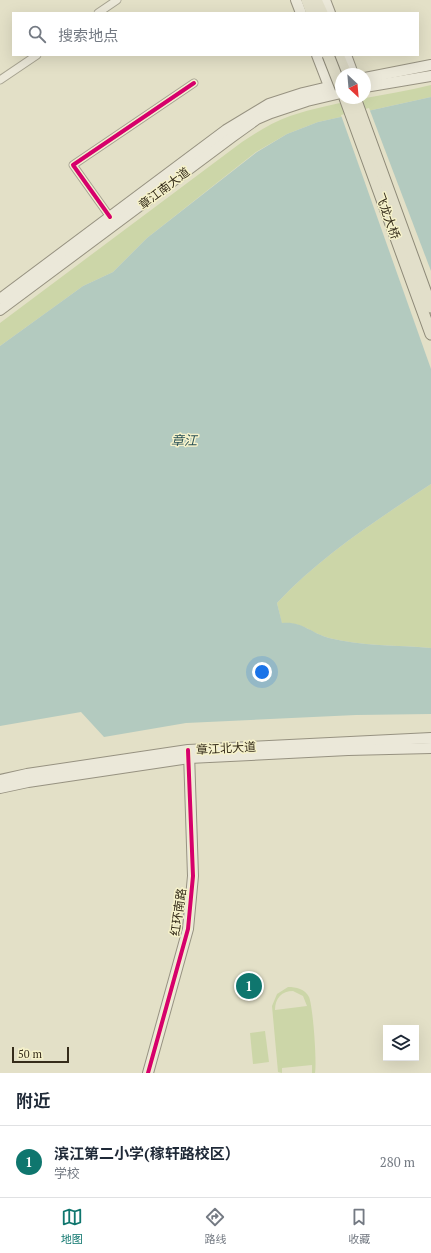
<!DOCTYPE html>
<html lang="zh">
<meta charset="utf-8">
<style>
:root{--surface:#fff;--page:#f2f2f3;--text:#1f2937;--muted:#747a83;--line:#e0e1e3;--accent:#0f766e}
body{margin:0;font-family:"PT Serif","Noto Sans SC",serif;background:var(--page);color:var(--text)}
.controls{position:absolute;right:12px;bottom:12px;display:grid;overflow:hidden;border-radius:0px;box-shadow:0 4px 16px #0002}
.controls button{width:36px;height:36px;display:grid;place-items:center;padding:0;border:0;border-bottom:1px solid var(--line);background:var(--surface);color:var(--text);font:20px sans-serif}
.compass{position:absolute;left:335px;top:68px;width:36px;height:36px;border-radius:50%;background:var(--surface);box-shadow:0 4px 16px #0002;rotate:154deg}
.scale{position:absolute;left:12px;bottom:10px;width:57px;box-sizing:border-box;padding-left:4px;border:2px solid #352c1a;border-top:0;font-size:11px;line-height:14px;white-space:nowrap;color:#352c1a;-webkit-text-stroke:3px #f6f2ca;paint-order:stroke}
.you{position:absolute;left:262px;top:672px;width:14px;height:14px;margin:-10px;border:3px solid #fff;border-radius:50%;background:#1a73e8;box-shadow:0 0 0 6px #1a73e833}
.badge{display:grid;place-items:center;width:26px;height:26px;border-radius:50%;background:var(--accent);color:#fff;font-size:13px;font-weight:700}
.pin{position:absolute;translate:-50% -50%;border:2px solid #fff;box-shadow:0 1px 4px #0006}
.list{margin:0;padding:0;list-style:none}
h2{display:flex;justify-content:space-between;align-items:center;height:52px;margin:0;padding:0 16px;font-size:17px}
h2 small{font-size:13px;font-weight:400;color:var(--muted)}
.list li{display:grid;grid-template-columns:26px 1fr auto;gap:12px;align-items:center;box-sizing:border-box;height:72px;padding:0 16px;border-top:1px solid var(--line)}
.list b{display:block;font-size:15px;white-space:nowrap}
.list p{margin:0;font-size:13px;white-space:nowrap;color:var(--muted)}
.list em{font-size:13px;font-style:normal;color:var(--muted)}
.icon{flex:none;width:22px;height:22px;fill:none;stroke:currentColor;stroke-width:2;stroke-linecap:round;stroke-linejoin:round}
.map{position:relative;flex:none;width:431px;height:1073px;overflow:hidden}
.search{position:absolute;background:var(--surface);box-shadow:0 4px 16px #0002;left:12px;right:12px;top:12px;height:44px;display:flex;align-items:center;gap:10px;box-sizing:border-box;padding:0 14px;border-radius:0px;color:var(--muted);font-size:15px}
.sheet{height:124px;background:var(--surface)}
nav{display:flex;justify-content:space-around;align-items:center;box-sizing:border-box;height:56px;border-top:1px solid var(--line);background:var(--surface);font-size:11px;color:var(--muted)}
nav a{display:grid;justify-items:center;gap:2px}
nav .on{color:var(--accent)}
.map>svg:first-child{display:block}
</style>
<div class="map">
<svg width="431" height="1073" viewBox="0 0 431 1073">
<rect width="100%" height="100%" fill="#e3e0c7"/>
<g fill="#ccd6a8" fill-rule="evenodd">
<path d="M431,85v12l-113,25 -31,12 -31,18 -109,86 -34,34 -30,14 -83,60v-23l242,-181c15,-10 31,-20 48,-26 45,-15 95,-20 141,-31z"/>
<path d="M431,484v164c-32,-3 -72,-2 -102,-10 -19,-5 -26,-17 -47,-14l-5,-21c45,-48 100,-83 154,-119z"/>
<path d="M288,987c8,0 17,2 21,10 4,9 8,66 6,76h-3v-8l-30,3v5l-4,-1 -6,-66 5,-12zM293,991l10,5 4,10 -32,4c0,-12 7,-19 18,-19z"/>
<path d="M265,1031l4,31 -16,2 -3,-31z"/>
</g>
<path fill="#b3cabf" d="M431,97v387c-54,36 -109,71 -154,119l5,20c20,-2 29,10 47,15 31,8 69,7 102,10v66l-75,1 -170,8 -82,14 -23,-25 -81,14v-380l83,-60 30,-14 34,-34 110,-86 30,-18 31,-12z"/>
<path fill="#e3e0c7" d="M369,108l62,163v98l-90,-254z"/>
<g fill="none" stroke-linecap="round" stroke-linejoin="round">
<g stroke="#a7a391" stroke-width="9">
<g id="street">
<path d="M98,13l19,-13"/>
<path d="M0,80l37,-25"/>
<path d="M110,217l-37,-52 121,-82"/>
</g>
</g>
<g stroke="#979281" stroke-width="12">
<g id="secondary">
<path d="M296,0l5,13"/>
<path d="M325,0l5,13"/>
<path d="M317,55l12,31"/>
<path d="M346,55l7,19"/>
<path d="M365,78l66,-13"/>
<path d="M365,87l66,-11"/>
<path d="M0,299l226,-169 43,-26 34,-11 38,-9"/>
<path d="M0,310l232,-173 25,-18 14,-6 36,-12 34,-8"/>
<path d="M0,780l27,-6 161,-24 243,-12"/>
<path d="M0,788l28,-6 161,-24 159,-8 83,-2"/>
<path d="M148,1073l40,-144 5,-53 -4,-123"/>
</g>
</g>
<g stroke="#8d8978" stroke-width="13">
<g id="primary">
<path d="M307,0l5,13"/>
<path d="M316,0l6,13"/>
<path d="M338,55l8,19"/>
<path d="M345,98l86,236"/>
<path d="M355,98l76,209"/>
</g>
</g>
<use href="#street" stroke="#ebe8d9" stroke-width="7"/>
<use href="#secondary" stroke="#ebe8d9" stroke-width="10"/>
<use href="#primary" stroke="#e2dfca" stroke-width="11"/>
<g stroke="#8d8978" stroke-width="13" stroke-linecap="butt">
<path id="primary-bridge" d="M328,55l13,33"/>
</g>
<use href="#primary-bridge" stroke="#e2dfca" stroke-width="11"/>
<g stroke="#f6f2ca" stroke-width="6">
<g id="cycleway">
<path d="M110,217l-37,-52 121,-82"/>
<path d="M148,1073l40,-144 5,-53 -5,-126"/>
</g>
</g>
<use href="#cycleway" stroke="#d6006c" stroke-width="4"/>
</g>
<g text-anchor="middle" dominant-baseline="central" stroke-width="3" stroke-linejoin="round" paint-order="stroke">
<g font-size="12" fill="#352c1a" stroke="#f6f2ca">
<text transform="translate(164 188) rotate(-37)">章江南大道</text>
<text transform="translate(388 216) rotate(70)">飞龙大桥</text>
<text transform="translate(226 748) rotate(-3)">章江北大道</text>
<text transform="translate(178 912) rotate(-82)">红环南路</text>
</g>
<g font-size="13" font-style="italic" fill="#285056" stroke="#f6f2ca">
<text x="184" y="440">章江</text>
</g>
</g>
</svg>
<div class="controls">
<button><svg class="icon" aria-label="layers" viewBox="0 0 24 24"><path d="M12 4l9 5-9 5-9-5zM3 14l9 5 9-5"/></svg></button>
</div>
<svg class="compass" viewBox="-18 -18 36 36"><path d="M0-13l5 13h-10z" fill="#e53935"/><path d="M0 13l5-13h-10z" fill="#747a83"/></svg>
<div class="scale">50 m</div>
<div class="you"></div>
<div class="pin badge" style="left:249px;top:986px">1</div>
<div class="search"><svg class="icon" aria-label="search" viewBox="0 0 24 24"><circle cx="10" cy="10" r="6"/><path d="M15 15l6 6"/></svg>搜索地点</div>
</div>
<section class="sheet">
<h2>附近<small></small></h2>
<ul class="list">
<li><span class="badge">1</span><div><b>滨江第二小学(稼轩路校区）</b><p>学校</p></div><em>280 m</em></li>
</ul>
</section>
<nav>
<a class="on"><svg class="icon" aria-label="map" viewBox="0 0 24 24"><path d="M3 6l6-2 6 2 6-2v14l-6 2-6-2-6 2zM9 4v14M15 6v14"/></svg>地图</a>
<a><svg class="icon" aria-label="directions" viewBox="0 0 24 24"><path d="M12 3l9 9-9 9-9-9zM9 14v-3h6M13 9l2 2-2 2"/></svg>路线</a>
<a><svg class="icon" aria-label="saved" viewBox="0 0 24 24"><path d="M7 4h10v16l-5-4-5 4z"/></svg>收藏</a>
</nav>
